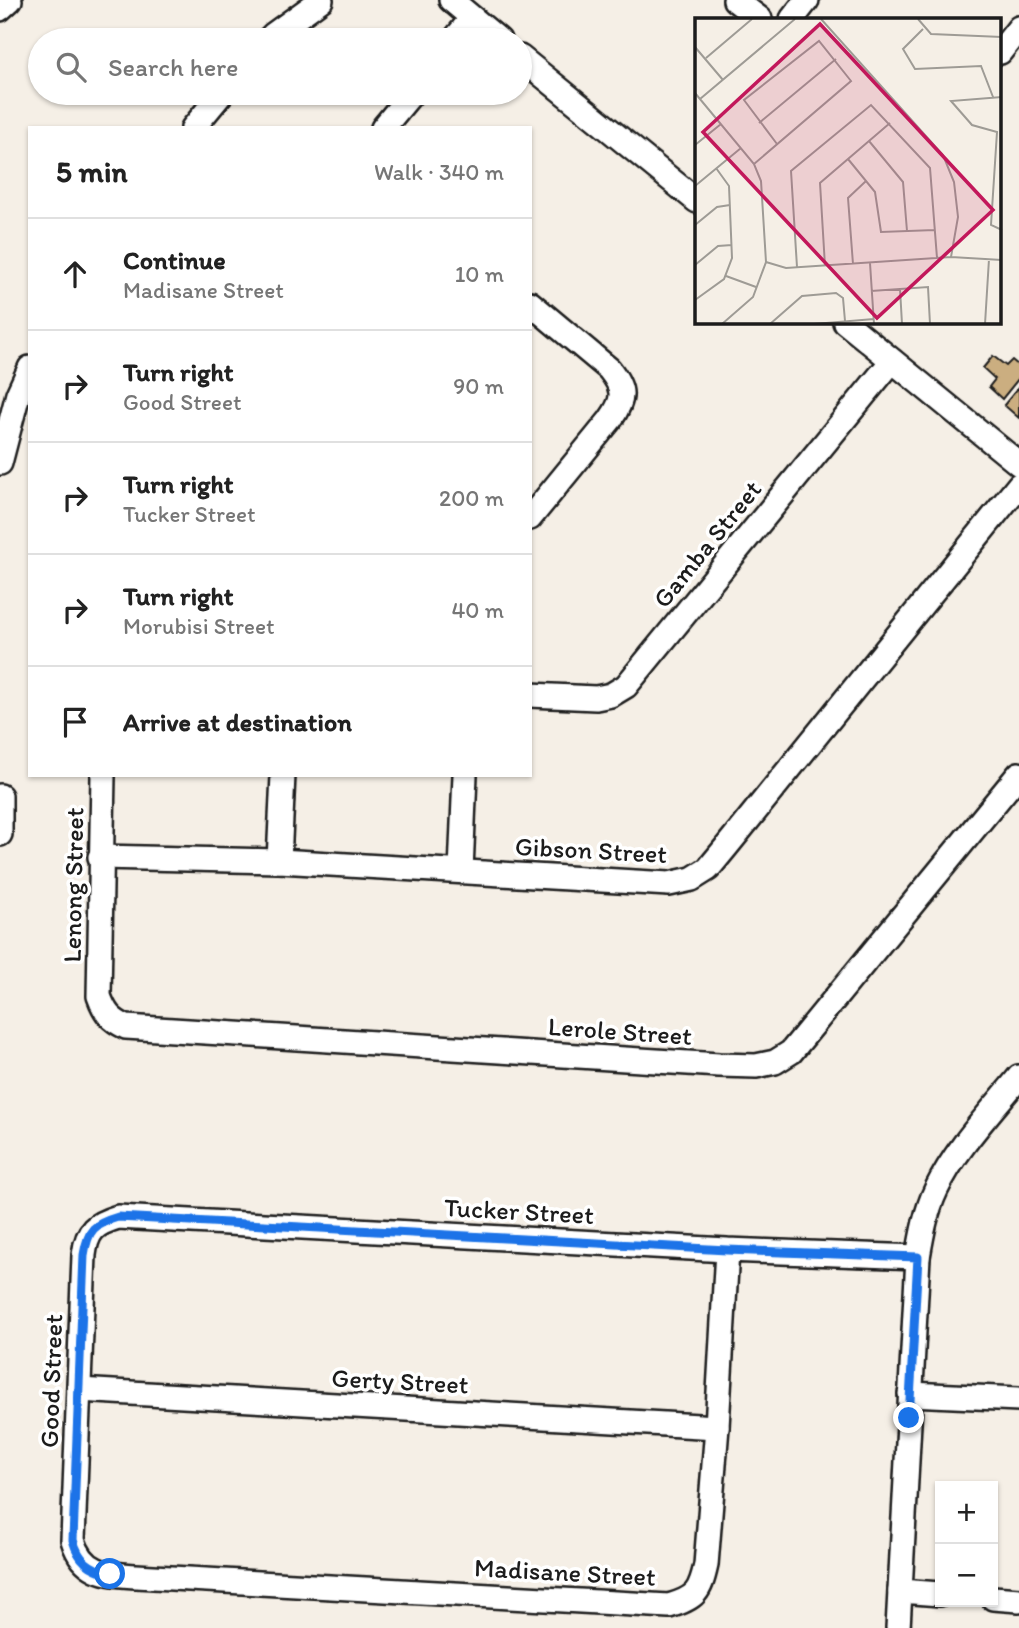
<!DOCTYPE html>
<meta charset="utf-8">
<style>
:root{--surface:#fff;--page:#f6f6f6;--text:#222;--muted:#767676;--line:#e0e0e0}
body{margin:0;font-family:Itim,sans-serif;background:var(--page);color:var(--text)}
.controls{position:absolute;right:21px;bottom:21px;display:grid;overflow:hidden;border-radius:0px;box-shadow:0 2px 5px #0004}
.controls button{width:63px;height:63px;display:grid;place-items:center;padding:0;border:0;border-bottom:2px solid var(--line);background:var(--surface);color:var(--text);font:35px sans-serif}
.stop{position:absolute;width:21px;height:21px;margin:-16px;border:5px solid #1a73e8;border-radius:50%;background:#fff}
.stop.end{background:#1a73e8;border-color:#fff;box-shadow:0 2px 7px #0008}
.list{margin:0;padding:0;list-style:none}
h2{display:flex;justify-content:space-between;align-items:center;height:91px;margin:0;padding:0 28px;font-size:30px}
h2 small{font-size:23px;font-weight:400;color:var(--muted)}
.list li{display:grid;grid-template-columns:46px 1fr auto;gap:21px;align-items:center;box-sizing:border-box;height:112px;padding:0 28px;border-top:2px solid var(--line)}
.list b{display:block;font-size:26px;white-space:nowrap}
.list p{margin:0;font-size:23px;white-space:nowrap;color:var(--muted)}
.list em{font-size:23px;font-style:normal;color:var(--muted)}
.icon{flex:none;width:38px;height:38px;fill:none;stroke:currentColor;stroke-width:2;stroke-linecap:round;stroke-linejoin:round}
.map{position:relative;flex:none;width:1019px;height:1628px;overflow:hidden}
.search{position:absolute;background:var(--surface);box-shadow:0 2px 5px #0004;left:28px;top:28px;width:504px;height:77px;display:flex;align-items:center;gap:18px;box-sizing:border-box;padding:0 24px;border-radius:38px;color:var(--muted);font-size:26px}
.panel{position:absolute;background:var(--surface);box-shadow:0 2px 5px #0004;left:28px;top:126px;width:504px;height:651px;border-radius:0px}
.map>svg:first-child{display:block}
</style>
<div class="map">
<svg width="1019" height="1628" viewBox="0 0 1019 1628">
<rect width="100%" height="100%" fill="#f5efe6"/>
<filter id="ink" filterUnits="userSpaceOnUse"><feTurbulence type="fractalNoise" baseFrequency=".0143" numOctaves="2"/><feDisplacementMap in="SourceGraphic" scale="14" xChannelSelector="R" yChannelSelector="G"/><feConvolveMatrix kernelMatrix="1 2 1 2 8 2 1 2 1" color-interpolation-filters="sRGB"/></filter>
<g filter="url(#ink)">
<g fill="#cbae80" stroke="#1c1c1c" stroke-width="2">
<path d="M993,356l13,10 6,-6 7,6v12l-17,21 -13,-12 6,-8 -12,-11z"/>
<path d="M1018,388l1,1v29l-15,-13z"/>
</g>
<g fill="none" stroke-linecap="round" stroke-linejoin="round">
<g stroke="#1c1c1c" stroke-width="28">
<g id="street">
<path d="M451,0l48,40"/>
<path d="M735,0l25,19"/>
<path d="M0,9l10,-9"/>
<path d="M792,19l15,-19"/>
<path d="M268,40l6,-6 47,-34"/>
<path d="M454,40l18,-22"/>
<path d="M1000,52l19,-24"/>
<path d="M520,57l177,144"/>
<path d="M193,128l29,-35"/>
<path d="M383,128l29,-35"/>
<path d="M530,303l79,66c16,20 16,30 1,51l-80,98"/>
<path d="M845,322l174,142"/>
<path d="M0,463l18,-69 12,-26"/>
<path d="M530,695l66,3 15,-3 15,-9 266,-325"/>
<path d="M103,775l-4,221c6,17 12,24 27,31l593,38 37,1 19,-4 16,-10 228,-278"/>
<path d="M0,796v38"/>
<path d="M100,857l179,4 390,23 23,-5 16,-10 19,-23 292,-361"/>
<path d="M279,861l4,-86"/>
<path d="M461,871l4,-96"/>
<path d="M727,1250l-10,177 -11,138c-6,27 -10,33 -37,41l-533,-30c-31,-2 -53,-3 -63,-36l11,-285c3,-25 11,-31 34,-38l609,33 191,7"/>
<path d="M79,1390l638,37"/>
<path d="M910,1394l109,5"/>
<path d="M900,1591l40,3"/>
<path d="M993,1598l26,2"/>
<path d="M898,1628l20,-371c4,-23 8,-46 18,-67 20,-42 54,-77 83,-113"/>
</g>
</g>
<use href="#street" stroke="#fff" stroke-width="23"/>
</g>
</g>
<g fill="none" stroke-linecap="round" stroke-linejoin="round" filter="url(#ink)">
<path stroke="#1a73e8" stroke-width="9" d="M110,1574c-21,-6 -31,-13 -37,-34l11,-285c4,-26 10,-31 34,-38l609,33 191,7 -9,161"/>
</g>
<g text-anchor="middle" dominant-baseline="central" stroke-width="7" stroke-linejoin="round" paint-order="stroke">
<g font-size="26" fill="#1c1c1c" stroke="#fff">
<text transform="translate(707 544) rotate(-51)">Gamba Street</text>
<text transform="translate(591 850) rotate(3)">Gibson Street</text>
<text transform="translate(73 885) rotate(-89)">Lenong Street</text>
<text transform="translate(620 1031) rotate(4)">Lerole Street</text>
<text transform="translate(519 1211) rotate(3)">Tucker Street</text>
<text transform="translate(51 1381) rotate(-88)">Good Street</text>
<text transform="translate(400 1381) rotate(3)">Gerty Street</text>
<text transform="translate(565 1572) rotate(3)">Madisane Street</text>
</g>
</g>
<g transform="translate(695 18)">
<rect width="306" height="306" fill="#f5efe6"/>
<path fill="none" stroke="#9e9b95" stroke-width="2" d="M126,1l122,136 11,27 4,35 -7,40M223,1l13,15 71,3M228,11l-20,20 12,20 66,-3 12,31M0,29l28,33M11,40l46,-39M0,75l59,71 7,17 5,81 -13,35 -31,27M307,79l-51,4 21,24 25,7 -6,93 11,5M5,81l95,-80M64,105l77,-64M174,123l34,41 4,49M0,127l26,-21M153,141l27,33 6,40 54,-2M59,146l97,-83 -32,-40 -75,59 33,44M0,168l46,-38M0,207l22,-18 13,-2M71,244l20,6 165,-11 51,3M175,245l4,61M158,246l-5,-66 18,-17M0,247l23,-19 14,-1M130,248l-5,-83 70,-60M102,249l-6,-96 80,-66 59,63 7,90M31,258l30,11M205,271l2,35M176,273l57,-4 2,37M0,282l29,-21 8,-21 -3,-72 -13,-18M75,306l32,-28 34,-3 7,5 2,23M119,306l60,-5M290,306l4,-65"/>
<path fill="#c2185b" fill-opacity="0.15" stroke="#c2185b" stroke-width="3.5" d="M125,6l173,186 -116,108 -174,-186z"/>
<rect width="306" height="306" fill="none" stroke="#1c1c1c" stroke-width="3.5"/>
</g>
</svg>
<div class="controls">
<button>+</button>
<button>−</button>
</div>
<div class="stop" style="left:110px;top:1574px"></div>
<div class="stop end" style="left:909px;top:1418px"></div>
<div class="search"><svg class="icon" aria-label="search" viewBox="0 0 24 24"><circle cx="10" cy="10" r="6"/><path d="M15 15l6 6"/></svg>Search here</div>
<section class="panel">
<h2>5 min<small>Walk · 340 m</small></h2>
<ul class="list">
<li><svg class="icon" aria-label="ahead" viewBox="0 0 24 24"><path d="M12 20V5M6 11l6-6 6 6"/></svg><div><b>Continue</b><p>Madisane Street</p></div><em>10 m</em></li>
<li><svg class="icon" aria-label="right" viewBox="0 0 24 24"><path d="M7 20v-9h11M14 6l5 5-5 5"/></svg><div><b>Turn right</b><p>Good Street</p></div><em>90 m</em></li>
<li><svg class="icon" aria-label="right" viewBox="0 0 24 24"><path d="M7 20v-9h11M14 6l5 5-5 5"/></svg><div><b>Turn right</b><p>Tucker Street</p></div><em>200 m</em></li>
<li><svg class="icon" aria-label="right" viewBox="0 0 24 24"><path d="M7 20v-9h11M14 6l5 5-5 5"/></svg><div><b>Turn right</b><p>Morubisi Street</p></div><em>40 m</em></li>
<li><svg class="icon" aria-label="arrive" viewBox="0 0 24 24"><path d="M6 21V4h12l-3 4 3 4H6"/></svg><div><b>Arrive at destination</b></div></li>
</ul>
</section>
</div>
